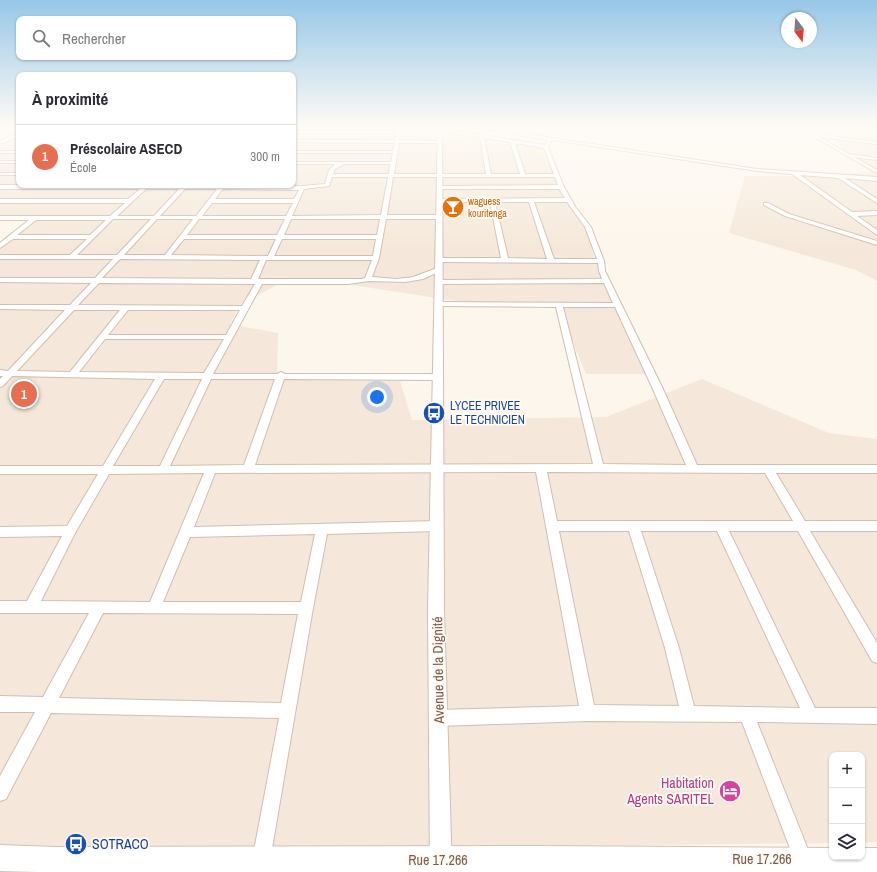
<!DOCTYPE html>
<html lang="fr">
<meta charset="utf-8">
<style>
:root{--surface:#fff;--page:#f7f7f7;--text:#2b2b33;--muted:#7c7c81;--line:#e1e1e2;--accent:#e76f51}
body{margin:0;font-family:"Archivo Narrow",sans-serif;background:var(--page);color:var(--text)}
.controls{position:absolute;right:12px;bottom:12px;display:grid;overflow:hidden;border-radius:8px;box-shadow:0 1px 3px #0004}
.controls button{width:36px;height:36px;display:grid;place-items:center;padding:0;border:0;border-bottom:1px solid var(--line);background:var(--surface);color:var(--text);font:20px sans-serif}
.compass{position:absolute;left:781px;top:12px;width:36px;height:36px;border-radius:50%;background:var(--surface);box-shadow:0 1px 3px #0004;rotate:164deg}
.you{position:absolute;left:377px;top:397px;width:14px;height:14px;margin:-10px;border:3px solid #fff;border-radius:50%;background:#1a73e8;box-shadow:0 0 0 6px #1a73e833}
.badge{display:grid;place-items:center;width:26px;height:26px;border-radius:50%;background:var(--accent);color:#fff;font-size:13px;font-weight:700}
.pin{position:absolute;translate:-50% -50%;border:2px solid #fff;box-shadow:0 1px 4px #0006}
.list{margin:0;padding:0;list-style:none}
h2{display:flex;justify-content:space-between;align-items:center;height:52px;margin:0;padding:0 16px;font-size:17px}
h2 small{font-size:13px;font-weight:400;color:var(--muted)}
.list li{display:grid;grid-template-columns:26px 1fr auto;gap:12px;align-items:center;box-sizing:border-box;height:64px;padding:0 16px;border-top:1px solid var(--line)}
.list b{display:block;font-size:15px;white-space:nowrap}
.list p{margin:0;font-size:13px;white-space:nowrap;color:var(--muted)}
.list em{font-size:13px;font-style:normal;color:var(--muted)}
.icon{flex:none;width:22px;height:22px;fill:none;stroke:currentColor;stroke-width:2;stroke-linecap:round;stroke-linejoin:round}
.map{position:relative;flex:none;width:877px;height:872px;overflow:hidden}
.search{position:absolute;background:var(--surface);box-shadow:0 1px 3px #0004;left:16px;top:16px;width:280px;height:44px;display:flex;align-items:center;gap:10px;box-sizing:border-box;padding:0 14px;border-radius:8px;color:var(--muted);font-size:15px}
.panel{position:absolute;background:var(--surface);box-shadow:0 1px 3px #0004;left:16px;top:72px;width:280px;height:116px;border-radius:8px}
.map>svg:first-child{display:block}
</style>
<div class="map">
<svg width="877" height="872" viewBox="0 0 877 872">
<rect width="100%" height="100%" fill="#fdf6ec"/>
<g fill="#f5e8da">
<path d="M0,125h19v57l-8,5 56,1 4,-3h222v-60h141v7l48,4 58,10 14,29 31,48 10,38 15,15 -5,6 44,92h-63l-29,-69 -81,-1 -163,-25 -36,6 -36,19 -11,20 48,9 -1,46 123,2 12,39 194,-3 96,-38 127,54 48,6v403l-15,1v-88h-30v88l-832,10v-612l29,-22h-29z"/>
<path d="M815,125h62v156l-21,-11 -127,-37 16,-57h74l51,-4z"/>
</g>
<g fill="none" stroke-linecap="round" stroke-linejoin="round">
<g stroke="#d1beb0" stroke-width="2">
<g id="minor">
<path d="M398,125h4l-3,15 41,1 2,1 -2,1h-41l-5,31h92l-6,-37 -41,-5 1,-2 42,5 63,10 3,-5 -89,-15h8l290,44 120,8v4l-32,-3 32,21v4l-39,-25 -38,-3 52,37 25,-1v4l-20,1 20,14v5l-85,-61 -35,-3 -205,-31 -4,7 16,40 12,21 15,19 13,34 1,10 57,116 35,78h180v8h-101l29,48h72v10h-67l67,112v20l-5,-2 -74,-130h-69l86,177h62v16l-120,-2 60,150h-18l-57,-150 -154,-1 -149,5 -5,-3 -3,-5 3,-5 5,-3 140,-4 -43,-234 -321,1 -21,54 243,-6 4,2 2,3 -2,3 -4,2 -110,3 -14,74 -45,264h-18l29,-154 -228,-5 -45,86 -6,2v-25l35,-64h-35v-16l43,1 46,-84h-89v-12h27l35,-65 -62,1v-10l67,-1 31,-52h-98v-8h103l52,-87 -143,-3 -9,10 -3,1v-8l3,-3h-3v-6l8,1 57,-61 -65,-1v-4h70l21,-22 -91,-1v-4h95l18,-19h-113v-4h70l17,-16h-74l-13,9v-5l29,-23h-29v-4h110l15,-13h-125v-4h128l12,-10h-140v-4l302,1 23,-2 4,-14 6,-6h-42v-2h98l2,-9h-100v-2h100l2,-8 -102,-1v-2h102l1,-7h-103v-2h104zM484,138l26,4 10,32h-29zM515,143l29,5 10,26h-29zM344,164h46l-1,10h-56l2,-5zM332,177h56l-7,38 -89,1 12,-27 25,-3zM393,177h162l3,8 -120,1v2l2,1h119l6,9 -127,1v2l2,1h50l11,56h-61l-3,2 3,2 158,1 1,8 3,8 -162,1 -4,2 4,2 164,-1 9,20 -173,-1 -4,2 4,2 116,1 37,157 -338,1 29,-86 154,1 4,-3 -4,-3h-153l-4,-2 -4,2h-64l49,-90h86l21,-3 36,1 18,-3 19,-9v-2l-2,-1 -27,10 -16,2 -25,-2 7,-19 7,-39h54l3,-2 -3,-2h-53zM146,189h33l-25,27h-37zM185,189h32l-21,27h-36zM223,189l76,1 -5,9h-79zM495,202h34l18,57 -39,-1zM534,202h33l18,25 12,32h-43zM212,203h81l-7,13h-84zM113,219h38l-34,36h-40zM157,219h36l-28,36h-41zM199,219h86l-8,16h-90zM291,219h89l-3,16h-93zM36,220h70l-16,15h-73zM184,239h92l-8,17 -97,-1zM282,239h94l-3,17h-99zM120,259l140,1 -9,19 -149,-1zM266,260h106l-7,18 -3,1h-104zM99,283l154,1h2l-13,22 -164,-1zM563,307h52l37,80 34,78 -83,-1zM74,310h46l-50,62 -53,-1zM128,310h112l-14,25h-118zM105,339h119l-20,34 -125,-1zM164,379h38l-42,87h-47zM211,379h64l-31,86 -74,1zM547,472l218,1 28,48h-236zM204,473l-54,129 -109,-1 34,-68 34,-59zM559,531h70l36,117 14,58 -85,-1zM641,531h76l83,177 -106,-2 -15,-58zM315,534l-14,68h-138l27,-65zM103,613l195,1 -17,89 -222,-5z"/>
<path d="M793,125h4l17,9 63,8v2l-58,-7 30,17 28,4v2l-23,-3 23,13v3z"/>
<path d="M18,133h1v3l-19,8v-3z"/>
<rect x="0" y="151" width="19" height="2"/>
<rect x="0" y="161" width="19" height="2"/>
<rect x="0" y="173" width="19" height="2"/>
<path d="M764,203h4l21,11 88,27v4l-92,-29 -21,-11z"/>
</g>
</g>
<g stroke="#d1beb0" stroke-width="2">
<path id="tertiary" d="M438,125h4l2,484 8,263h-22l-2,-263z"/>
</g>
<g stroke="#d6c0b0" stroke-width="2">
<path id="secondary" d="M0,845l55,2 483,-1 294,2v9h30v-9h15v24h-840l-37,-1z"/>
</g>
<use href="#minor" fill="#fff" fill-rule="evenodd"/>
<use href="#tertiary" fill="#fff" fill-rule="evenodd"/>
<use href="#secondary" fill="#fff" fill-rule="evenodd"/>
</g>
<linearGradient id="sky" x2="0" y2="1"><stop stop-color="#97c7e8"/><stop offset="0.51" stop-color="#fefbf6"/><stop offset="1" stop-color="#fefbf6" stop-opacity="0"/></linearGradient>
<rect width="877" height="247" fill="url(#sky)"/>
<defs>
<g id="bar-disc" transform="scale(1.15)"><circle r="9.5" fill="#e8710a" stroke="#fffaf3"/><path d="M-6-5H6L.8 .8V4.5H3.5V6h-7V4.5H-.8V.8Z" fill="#fff"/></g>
<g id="bus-disc" transform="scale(1.15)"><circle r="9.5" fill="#1a4fb4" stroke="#fffaf3"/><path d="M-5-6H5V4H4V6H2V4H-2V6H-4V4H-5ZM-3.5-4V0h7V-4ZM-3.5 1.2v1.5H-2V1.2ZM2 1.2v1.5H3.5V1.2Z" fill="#fff"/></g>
<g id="hotel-disc" transform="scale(1.15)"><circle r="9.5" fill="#d1479c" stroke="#fffaf3"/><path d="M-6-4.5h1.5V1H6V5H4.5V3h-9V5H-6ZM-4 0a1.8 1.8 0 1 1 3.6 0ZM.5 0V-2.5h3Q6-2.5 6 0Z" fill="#fff"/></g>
</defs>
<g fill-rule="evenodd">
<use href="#bar-disc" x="453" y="207"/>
<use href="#bus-disc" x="434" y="413"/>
<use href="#hotel-disc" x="730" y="791"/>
<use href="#bus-disc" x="76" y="844"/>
</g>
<g text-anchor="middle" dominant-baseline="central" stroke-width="3.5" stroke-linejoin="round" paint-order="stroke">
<g font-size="10" fill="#c56008" stroke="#fffaf3" text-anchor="start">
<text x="468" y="201">waguess<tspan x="468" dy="12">kouritenga</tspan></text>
</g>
<g font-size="12" fill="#164399" stroke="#fffaf3" text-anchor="start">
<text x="450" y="406">LYCEE PRIVEE<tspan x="450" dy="14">LE TECHNICIEN</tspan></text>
</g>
<g font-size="14" fill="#7a5c4d" stroke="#fffaf3">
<text transform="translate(438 670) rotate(-91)">Avenue de la Dignité</text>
<text x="762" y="859">Rue 17.266</text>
<text x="438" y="860">Rue 17.266</text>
</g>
<g font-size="14" fill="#b23c85" stroke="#fffaf3" text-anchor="end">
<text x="714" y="783">Habitation<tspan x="714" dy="16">Agents SARITEL</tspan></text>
</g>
<g font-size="14" fill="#164399" stroke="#fffaf3" text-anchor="start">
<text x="92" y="844">SOTRACO</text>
</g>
</g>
</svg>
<div class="controls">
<button>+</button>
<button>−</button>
<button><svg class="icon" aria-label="layers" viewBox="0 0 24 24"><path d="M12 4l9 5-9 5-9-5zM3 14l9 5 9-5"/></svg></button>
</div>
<svg class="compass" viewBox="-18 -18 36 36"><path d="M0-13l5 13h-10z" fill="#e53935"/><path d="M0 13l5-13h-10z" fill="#7c7c81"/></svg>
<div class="you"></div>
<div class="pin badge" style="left:24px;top:394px">1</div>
<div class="search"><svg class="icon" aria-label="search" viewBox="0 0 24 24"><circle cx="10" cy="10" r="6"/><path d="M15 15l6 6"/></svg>Rechercher</div>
<section class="panel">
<h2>À proximité<small></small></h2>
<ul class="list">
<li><span class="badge">1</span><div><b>Préscolaire ASECD</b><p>École</p></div><em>300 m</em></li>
</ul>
</section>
</div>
